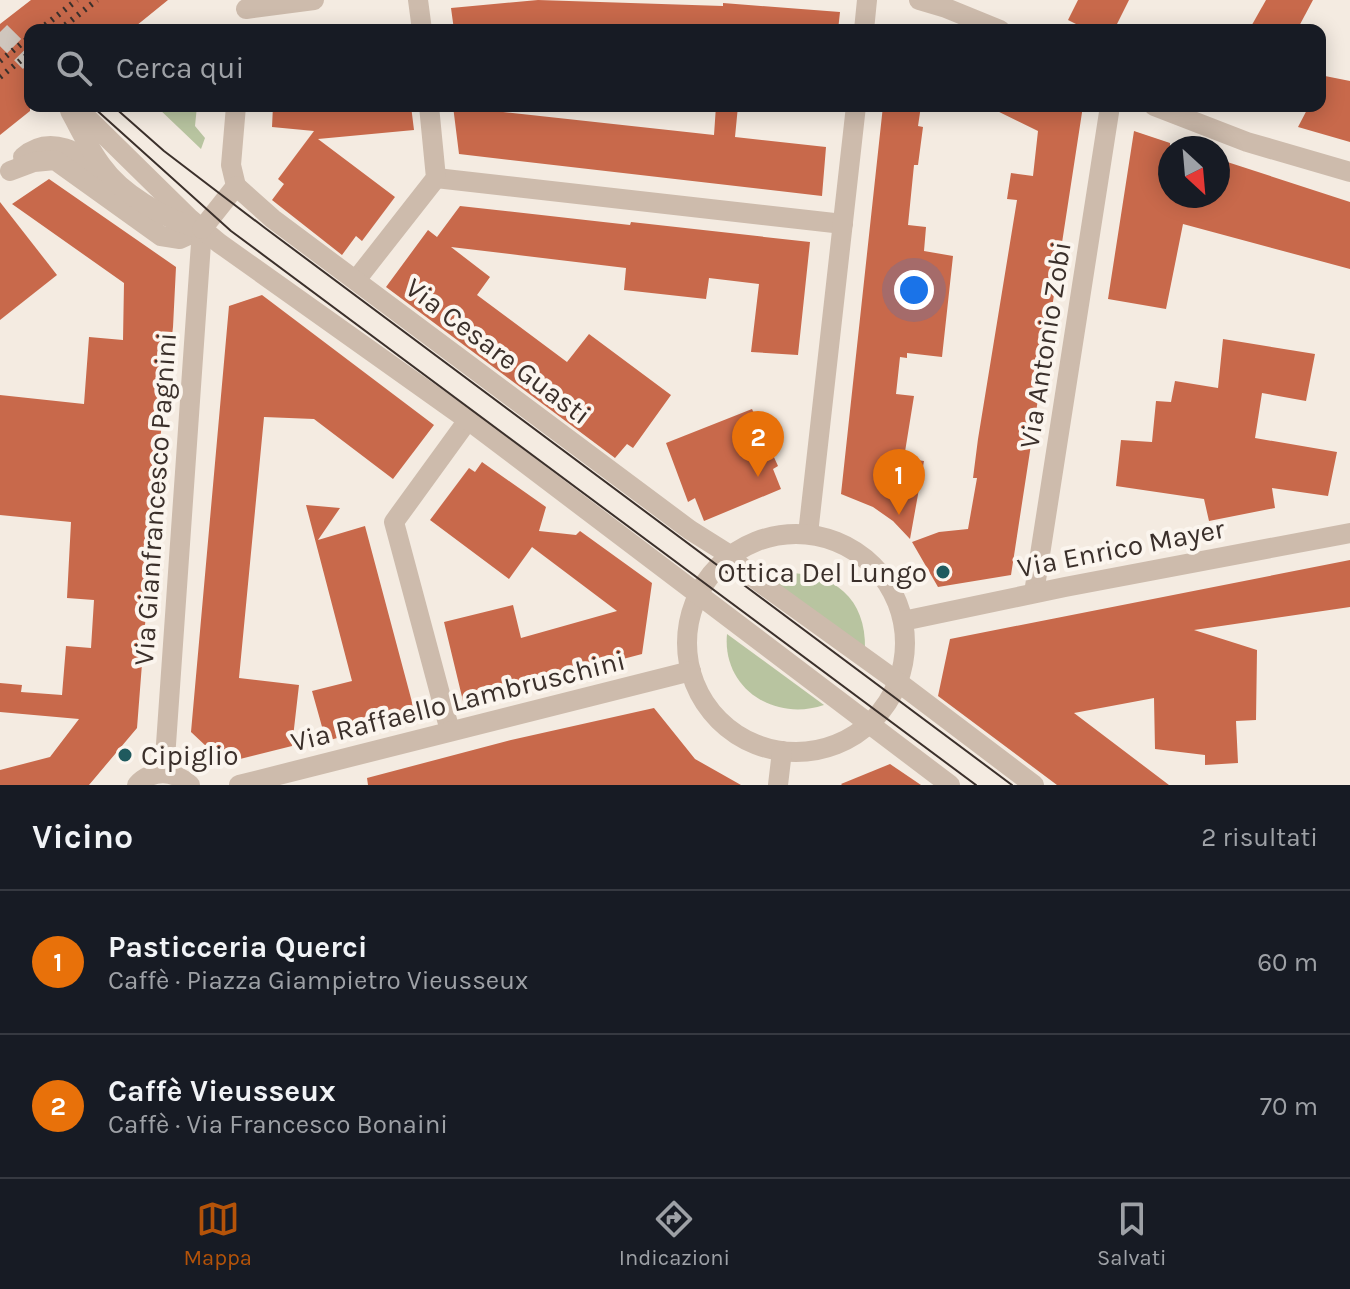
<!DOCTYPE html>
<html lang="it">
<meta charset="utf-8">
<style>
:root{--surface:#171b24;--page:#242831;--text:#f1f3f6;--muted:#9ea1a6;--line:#363941;--accent:#b45309}
body{margin:0;font-family:Karla,sans-serif;background:var(--page);color:var(--text)}
.compass{position:absolute;left:1158px;top:136px;width:72px;height:72px;border-radius:50%;background:var(--surface);box-shadow:0 4px 20px #0003;rotate:154deg}
.you{position:absolute;left:914px;top:290px;width:28px;height:28px;margin:-20px;border:6px solid #fff;border-radius:50%;background:#1a73e8;box-shadow:0 0 0 12px #1a73e833}
.badge{display:grid;place-items:center;width:52px;height:52px;border-radius:50%;background:var(--accent);color:#fff;font-size:26px;font-weight:700}
.pin{position:absolute;translate:-50% -66px;filter:drop-shadow(0 2px 4px #0008)}
.pin::after{content:'';position:absolute;top:42px;width:28px;height:24px;background:inherit;clip-path:polygon(0 0,100% 0,50% 100%)}
.list{margin:0;padding:0;list-style:none}
h2{display:flex;justify-content:space-between;align-items:center;height:104px;margin:0;padding:0 32px;font-size:34px}
h2 small{font-size:26px;font-weight:400;color:var(--muted)}
.list li{display:grid;grid-template-columns:52px 1fr auto;gap:24px;align-items:center;box-sizing:border-box;height:144px;padding:0 32px;border-top:2px solid var(--line)}
.list b{display:block;font-size:30px;white-space:nowrap}
.list p{margin:0;font-size:26px;white-space:nowrap;color:var(--muted)}
.list em{font-size:26px;font-style:normal;color:var(--muted)}
.icon{flex:none;width:44px;height:44px;fill:none;stroke:currentColor;stroke-width:2;stroke-linecap:round;stroke-linejoin:round}
.map{position:relative;flex:none;width:1350px;height:785px;overflow:hidden}
.search{position:absolute;background:var(--surface);box-shadow:0 4px 20px #0003;left:24px;right:24px;top:24px;height:88px;display:flex;align-items:center;gap:20px;box-sizing:border-box;padding:0 28px;border-radius:16px;color:var(--muted);font-size:30px}
.sheet{height:392px;background:var(--surface)}
nav{display:flex;justify-content:space-around;align-items:center;box-sizing:border-box;height:112px;border-top:2px solid var(--line);background:var(--surface);font-size:22px;color:var(--muted)}
nav a{display:grid;justify-items:center;gap:4px}
nav .on{color:var(--accent)}
.map>svg:first-child{display:block}
</style>
<div class="map">
<svg width="1350" height="785" viewBox="0 0 1350 785">
<rect width="100%" height="100%" fill="#f4ebe1"/>
<g fill="#b8c4a0">
<path d="M156,106h41l-2,20 10,12 -4,11z"/>
<path d="M784,573c49,-1 82,24 81,76l-97,-71z"/>
<path d="M727,634l97,71c-50,17 -102,-17 -97,-71z"/>
</g>
<g fill="#c8694b">
<path d="M31,0h137l-37,30h-101v81l-30,24v-111z"/>
<path d="M538,0l185,6v-3l117,9 -2,18h-384l-3,-22z"/>
<path d="M1078,0h51l-15,30h-26l-20,-10z"/>
<path d="M1266,0h47l-16,30h-48z"/>
<path d="M1325,76l25,5v61l-52,-15 11,-21h11v-20z"/>
<path d="M273,106h138l3,24 -96,9 77,58 -33,44 -6,-5 -14,19 -70,-55 12,-16 -6,-5 36,-48 -42,-4z"/>
<path d="M453,106h40l1,5 220,24 2,-29h22l-3,31 91,10 -4,49 -363,-42z"/>
<path d="M883,106h38l-3,20 5,1 -5,38h-4l-6,60 18,2 -2,24 29,5 -11,101 -35,-4v5l-7,-1 -4,37 18,2 -10,62 20,3 -14,78 -17,-18 -20,-14 -32,-13z"/>
<path d="M987,106h96l-72,469 -73,12 -26,-45 27,-10 29,-3 9,-51h-4l5,-39 39,-239 -10,-1 4,-26 22,3 5,-45z"/>
<path d="M1134,131l36,12v53h48v-37l132,43v67l-167,-45 -17,85 -58,-10z"/>
<path d="M49,179l127,88 -3,60 -15,131 -21,270 -48,57h-89v-15l50,-13 29,-38 -79,-7v-29l22,2 -1,7 41,3 4,-49 25,2 3,-48 -27,-2 4,-76 -71,-7v-120l84,9 5,-67 34,3 1,-57 -112,-79z"/>
<path d="M0,202l57,73 -57,45z"/>
<path d="M460,206l170,19 1,-3 179,20 -12,113 -47,-3 8,-68 -50,-6 -3,21 -82,-9 2,-22 -175,-21 39,30 -13,18 90,67 22,-28 82,61 -38,53 -6,-4 -12,14 -229,-171 42,-57 9,7z"/>
<path d="M262,295l172,130 -41,54 -79,-60 -50,-2 -25,261 60,7 -7,61 -68,17 -33,-31 38,-426z"/>
<path d="M1223,339l92,15 -9,47 -44,-8 -7,45 82,14 -9,44 -56,-8 3,20 -66,13 -5,-22 -88,-13 5,-46 31,2 4,-41 15,1 4,-21 43,7z"/>
<path d="M752,409l26,57 -5,3 8,20 -77,32 -9,-23 -7,4 -22,-59z"/>
<path d="M482,462l64,45 -7,24 37,4 4,-4 72,52 -10,71 -179,47 -19,-79 69,-17 8,33 96,-27 -85,-64 -23,32 -79,-59 39,-52 6,4z"/>
<path d="M306,505l34,3 -22,32 47,-14 51,191 -90,24 -14,-50 40,-10z"/>
<path d="M1350,560v47l-156,23 63,20 -1,70 -20,1 2,42 -33,2v-10l-50,-6 -1,-51 -80,15 95,72h-112l-119,-89 12,-57z"/>
<path d="M654,708l41,51 46,26h-373l-1,-7 144,-38z"/>
<path d="M890,764l31,21h-79l-1,-1z"/>
</g>
<g fill="none" stroke-linecap="round" stroke-linejoin="round">
<path stroke="#cfc6bd" stroke-width="20" stroke-dasharray="20 10" stroke-linecap="butt" d="M0,32l30,30"/>
<g stroke="#cdbbac" stroke-width="20">
<path d="M418,0l4,30"/>
<path d="M919,0l27,8 54,22"/>
<path d="M246,9l68,-9"/>
<path d="M864,30l3,-30"/>
<path d="M236,106l-5,59 5,21"/>
<path d="M1154,106l93,36 103,30"/>
<path d="M23,157c28,-24 57,-4 81,15"/>
<path d="M10,171l24,-9 21,-2 106,76 19,3 22,-10"/>
<path d="M436,178l407,46"/>
<path d="M356,280l80,-102 -7,-72"/>
<path d="M808,534l48,-428"/>
<circle cx="796" cy="643" r="109"/>
<path d="M1034,593l76,-487"/>
<path d="M903,621l162,-34 285,-54"/>
<path d="M450,731l-56,-209 74,-102"/>
<path d="M164,773l38,-544"/>
<path d="M137,785c15,-16 37,-15 53,0"/>
<path d="M239,785l452,-114"/>
<path d="M778,785l4,-34"/>
</g>
<g stroke="#cdbbac" stroke-width="20">
<path d="M75,106l114,112 30,25 249,177 482,365"/>
<path d="M70,111c10,18 19,38 32,55 19,27 61,52 93,61"/>
<path d="M202,229l34,-43 37,33 417,311 35,22 30,27 143,103 136,103"/>
</g>
<g stroke="#3b302b" stroke-width="2">
<path d="M92,106l139,125 745,554"/>
<path d="M113,106l51,45 101,77 747,557"/>
</g>
<g stroke="#3b302b" stroke-width="6" stroke-dasharray="2 6" stroke-linecap="butt">
<path d="M39,30l38,-30"/>
<path d="M59,30l38,-30"/>
<path d="M0,61l30,-24"/>
<path d="M0,77l30,-24"/>
</g>
</g>
<g fill="#1f5a5e" stroke="#fbf5ee" stroke-width="3">
<circle cx="943" cy="572" r="8"/>
<circle cx="125" cy="755" r="8"/>
</g>
<g text-anchor="middle" dominant-baseline="central" stroke-width="8" stroke-linejoin="round" paint-order="stroke">
<g font-size="28" fill="#3b302b" stroke="#fbf5ee">
<text transform="translate(1045 345) rotate(-81)">Via Antonio Zobi</text>
<text transform="translate(498 351) rotate(37)">Via Cesare Guasti</text>
<text transform="translate(155 499) rotate(-86)">Via Gianfrancesco Pagnini</text>
<text transform="translate(1121 548) rotate(-11)">Via Enrico Mayer</text>
<text transform="translate(458 701) rotate(-14)">Via Raffaello Lambruschini</text>
</g>
<g font-size="28" fill="#3b302b" stroke="#fbf5ee" text-anchor="end">
<text x="927" y="572">Ottica Del Lungo</text>
<text x="141" y="755" text-anchor="start">Cipiglio</text>
</g>
</g>
</svg>
<svg class="compass" viewBox="-18 -18 36 36"><path d="M0-13l5 13h-10z" fill="#e53935"/><path d="M0 13l5-13h-10z" fill="#9ea1a6"/></svg>
<div class="you"></div>
<div class="pin badge" style="left:899px;top:515px;background:#e8710a">1</div>
<div class="pin badge" style="left:758px;top:477px;background:#e8710a">2</div>
<div class="search"><svg class="icon" aria-label="search" viewBox="0 0 24 24"><circle cx="10" cy="10" r="6"/><path d="M15 15l6 6"/></svg>Cerca qui</div>
</div>
<section class="sheet">
<h2>Vicino<small>2 risultati</small></h2>
<ul class="list">
<li><span class="badge" style="background:#e8710a">1</span><div><b>Pasticceria Querci</b><p>Caffè · Piazza Giampietro Vieusseux</p></div><em>60 m</em></li>
<li><span class="badge" style="background:#e8710a">2</span><div><b>Caffè Vieusseux</b><p>Caffè · Via Francesco Bonaini</p></div><em>70 m</em></li>
</ul>
</section>
<nav>
<a class="on"><svg class="icon" aria-label="map" viewBox="0 0 24 24"><path d="M3 6l6-2 6 2 6-2v14l-6 2-6-2-6 2zM9 4v14M15 6v14"/></svg>Mappa</a>
<a><svg class="icon" aria-label="directions" viewBox="0 0 24 24"><path d="M12 3l9 9-9 9-9-9zM9 14v-3h6M13 9l2 2-2 2"/></svg>Indicazioni</a>
<a><svg class="icon" aria-label="saved" viewBox="0 0 24 24"><path d="M7 4h10v16l-5-4-5 4z"/></svg>Salvati</a>
</nav>
